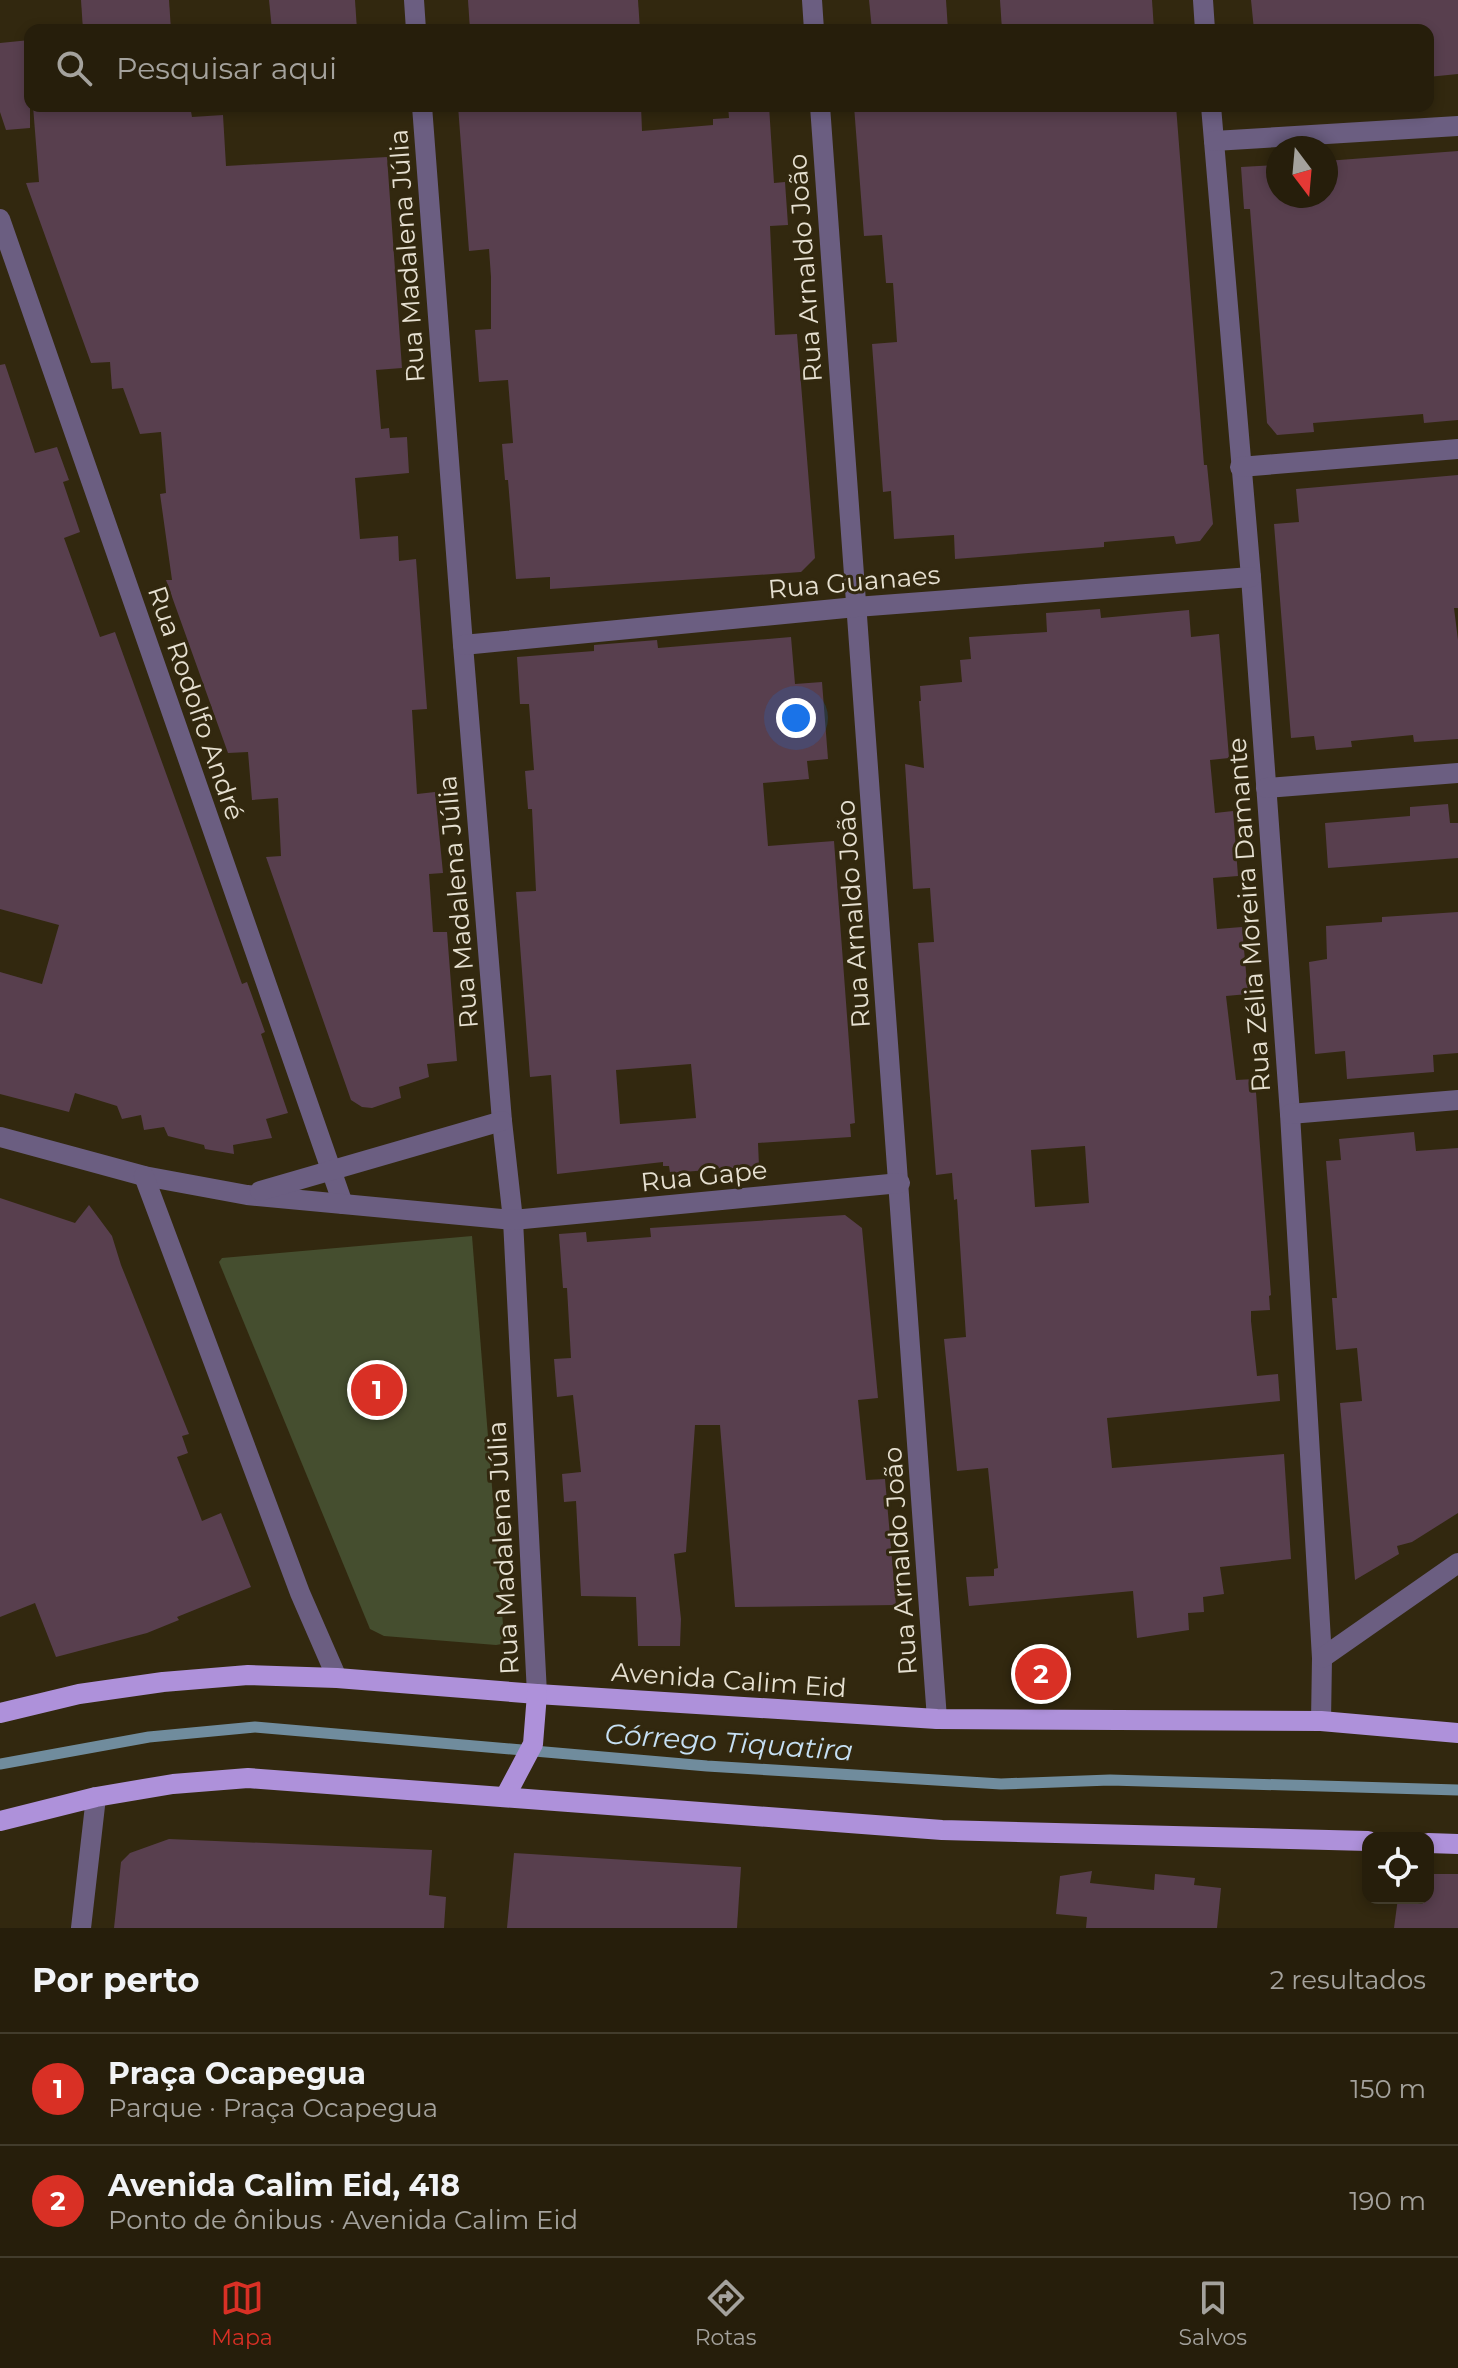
<!DOCTYPE html>
<html lang="pt">
<meta charset="utf-8">
<style>
:root{--surface:#261e0b;--page:#2e2714;--text:#f1f3f6;--muted:#a4a29d;--line:#423c2c;--accent:#d93025}
body{margin:0;font-family:Montserrat,sans-serif;background:var(--page);color:var(--text)}
.controls{position:absolute;right:24px;bottom:24px;display:grid;overflow:hidden;border-radius:16px;box-shadow:0 4px 12px #0003}
.controls button{width:72px;height:72px;display:grid;place-items:center;padding:0;border:0;border-bottom:2px solid var(--line);background:var(--surface);color:var(--text);font:40px sans-serif}
.compass{position:absolute;left:1266px;top:136px;width:72px;height:72px;border-radius:50%;background:var(--surface);box-shadow:0 4px 12px #0003;rotate:164deg}
.you{position:absolute;left:796px;top:718px;width:28px;height:28px;margin:-20px;border:6px solid #fff;border-radius:50%;background:#1a73e8;box-shadow:0 0 0 12px #1a73e833}
.badge{display:grid;place-items:center;width:52px;height:52px;border-radius:50%;background:var(--accent);color:#fff;font-size:26px;font-weight:700}
.pin{position:absolute;translate:-50% -50%;border:4px solid #fff;box-shadow:0 2px 8px #0006}
.list{margin:0;padding:0;list-style:none}
h2{display:flex;justify-content:space-between;align-items:center;height:104px;margin:0;padding:0 32px;font-size:34px}
h2 small{font-size:26px;font-weight:400;color:var(--muted)}
.list li{display:grid;grid-template-columns:52px 1fr auto;gap:24px;align-items:center;box-sizing:border-box;height:112px;padding:0 32px;border-top:2px solid var(--line)}
.list b{display:block;font-size:30px;white-space:nowrap}
.list p{margin:0;font-size:26px;white-space:nowrap;color:var(--muted)}
.list em{font-size:26px;font-style:normal;color:var(--muted)}
.icon{flex:none;width:44px;height:44px;fill:none;stroke:currentColor;stroke-width:2;stroke-linecap:round;stroke-linejoin:round}
.map{position:relative;flex:none;width:1458px;height:1928px;overflow:hidden}
.search{position:absolute;background:var(--surface);box-shadow:0 4px 12px #0003;left:24px;right:24px;top:24px;height:88px;display:flex;align-items:center;gap:20px;box-sizing:border-box;padding:0 28px;border-radius:16px;color:var(--muted);font-size:30px}
.sheet{height:328px;background:var(--surface)}
nav{display:flex;justify-content:space-around;align-items:center;box-sizing:border-box;height:112px;border-top:2px solid var(--line);background:var(--surface);font-size:22px;color:var(--muted)}
nav a{display:grid;justify-items:center;gap:4px}
nav .on{color:var(--accent)}
.map>svg:first-child{display:block}
</style>
<div class="map">
<svg width="1458" height="1928" viewBox="0 0 1458 1928">
<rect width="100%" height="100%" fill="#32280f"/>
<path fill="#454e2f" d="M472,1236l32,401 -2,7 -6,1 -112,-9 -14,-7 -151,-367 3,-4z"/>
<g fill="none" stroke-linecap="round" stroke-linejoin="round">
<path stroke="#708c9d" stroke-width="11" d="M0,1764l149,-27 106,-10 452,39 294,18 109,-4 348,10"/>
</g>
<g fill="#583f4e" fill-rule="evenodd">
<path d="M81,0h88l2,30h-88z"/>
<path d="M269,0h86l2,30h-85z"/>
<path d="M468,0h170l2,30h-170z"/>
<path d="M869,0h77l2,30h-76z"/>
<path d="M1000,0h152l2,30h-152z"/>
<path d="M1251,0h207v74l-30,3v-47h-174z"/>
<path d="M30,40v88l-24,2 -6,-18v-69z"/>
<path d="M33,106h157l2,11 31,-2 3,51 161,-9 15,211 -26,2 5,59 8,-1 1,10 17,-1 2,36 -54,5 5,61 38,-3 1,25 17,-2 11,150 -15,1 5,84 18,-2 8,81 -14,1 4,58h14l10,129 -30,3 2,13 -30,10 2,11 -29,10 -10,-1 -11,-7 -85,-243 15,-1 -3,-58 -26,2 -4,-48 -20,1 -62,-173h6l-12,-86 6,-1 -5,-61 -21,2 -17,-46 -11,1 -2,-27 -19,1 -65,-180 13,-1z"/>
<path d="M458,106h105l1,6 77,-6 1,25 71,-6v-6l16,-1 -1,-12h41l5,77 11,-1 3,43 -18,1 5,109 22,-1 18,224 -14,14 -251,17v-12l-34,2 -8,-99h-3l-3,-36 11,-1 -5,-63 -29,2 -4,-52 16,-1v-52l-2,-28 -20,2z"/>
<path d="M854,106h322l28,359h3l6,59 -13,17 -24,3 -2,-8 -70,6v5l-149,12 -1,-24 -60,4 -3,-48 -8,1 -11,-148 25,-2 -4,-59h-7l-4,-48 -18,1z"/>
<path d="M1458,151v269l-34,3 -1,-9 -110,9 1,9 -37,3 -10,-12 -17,-214h-6l-3,-42 37,-2v31h48v-35z"/>
<path d="M5,364l30,89 22,-6 12,33 -6,2 17,50 -16,6 36,99 15,-5 127,352 5,-2 18,50 -4,2 27,79 -22,6 6,19 -39,7 1,9 -29,-5 -1,-4 -36,-9 -4,-9 -20,3 -3,-15 -19,4 -5,-13 -42,-13 -6,19 -69,-18v-122l42,12 17,-59 -59,-16v-544z"/>
<path d="M1458,475v133h-4l4,32v99l-44,3 -1,-7 -62,6 1,6 -36,3 -2,-14 -23,2 -17,-214 25,-2 -3,-33z"/>
<path d="M1100,609l1,9 88,-8 2,27 28,-3 10,124 -19,2 5,53 18,-2 5,65 -25,2 4,51 25,-2 6,67 -22,2 10,84 19,-1 16,216 -2,1 1,14 -19,1v10l6,55 21,-2 2,27 -173,17 5,50 172,-14 7,105 -71,8 4,27 -21,3 1,15 -16,1 1,17 -52,8 -4,-47 -164,15 -3,-29 28,-1v-7l4,-1 -10,-100 -31,3 -13,-132 22,-2 -9,-138 -3,1 -2,-27 -16,2 -18,-232 16,-1 -4,-54 -17,1 -8,-125 19,4 -5,-67h2l-1,-15 42,-4 -2,-22 11,-1 -2,-22 78,-5 -1,-19zM1085,1146l4,57 -54,4 -4,-57z"/>
<path d="M791,637l4,47 27,-2 6,77 -21,2 2,18 -46,4 5,63 66,-5 21,282 -5,1 1,13 -93,6 1,23 -89,7 -1,-7h-6v-4l-106,12 -6,-99 -21,2 -14,-185 20,-1 -4,-82h-4l-3,-38 9,-1 -5,-66h-9l-3,-47 77,-6v-6l63,-5 1,8zM691,1064l5,54 -76,6 -4,-54z"/>
<path d="M1448,804l2,19h8v35l-130,10 -3,-45 85,-7v-9z"/>
<path d="M1458,912v141l-25,2 1,17 -87,7 -2,-28 -30,3 -6,-92 18,-3 -1,-33 56,-4v-5z"/>
<path d="M1414,1132l2,19 42,-3v365l-46,29 -15,4 2,8 -44,26 -15,-177 22,-2 -5,-53 -21,2 -4,-52h5l-11,-137 15,-1 -2,-21z"/>
<path d="M0,1198l75,25 14,-18 23,31 9,29 68,169 -7,2 6,17 -11,4 25,64 19,-8 30,74 -74,30 2,3 -32,13 -91,24 -21,-54 -35,14z"/>
<path d="M845,1215l17,13 16,170 -20,2 8,80 19,-1 11,126 -161,2 -15,-182h-25l-9,127 -12,2 7,65 -1,27h-42l-2,-49 -55,-1 -5,-95 -12,1 -2,-28 19,-2 -8,-77 -16,2 -3,-38 17,-1 -4,-70h-4l-4,-54 27,-2 1,10 64,-5 -1,-9z"/>
<path d="M169,1839l263,11 -3,45 17,2 -2,31h-330l7,-66 9,-9z"/>
<path d="M514,1853l227,14 -4,61h-230z"/>
<path d="M1092,1871l-2,12 64,7 1,-16 40,4 -1,7 27,3 -4,40h-131l1,-11 -31,-3 4,-38z"/>
<path d="M1428,1874h30v54h-64l4,-30h30z"/>
</g>
<g fill="none" stroke-linecap="round" stroke-linejoin="round">
<g stroke="#6b5e81" stroke-width="20">
<path d="M414,0l2,30"/>
<path d="M812,0l2,30"/>
<path d="M1203,0l2,30"/>
<path d="M422,106l41,539 39,476 11,99 24,474"/>
<path d="M820,106l117,1613"/>
<path d="M1211,106l40,471 39,537 32,544 -1,63"/>
<path d="M1214,141l244,-15"/>
<path d="M0,219l343,985"/>
<path d="M1240,467l218,-18"/>
<path d="M463,645l393,-38 395,-30"/>
<path d="M1266,788l192,-15"/>
<path d="M1290,1114l168,-14"/>
<path d="M0,1137l144,39 103,19 266,25 387,-37"/>
<path d="M144,1176l156,417 37,85"/>
<path d="M260,1191l242,-70"/>
<path d="M1322,1658l136,-95"/>
<path d="M81,1928l15,-131"/>
</g>
<g stroke="#ae91da" stroke-width="20">
<path d="M0,1713l79,-19 84,-12 85,-7 89,3 200,16 400,25 384,2 137,12"/>
<path d="M505,1797l28,-53 4,-50"/>
<path d="M0,1821l96,-24 77,-13 75,-6 694,52 426,11"/>
<path d="M1428,1843l30,1"/>
</g>
</g>
<g text-anchor="middle" dominant-baseline="central" stroke-width="6" stroke-linejoin="round" paint-order="stroke">
<g font-size="26" fill="#e6e0d1" stroke="#32280f">
<text transform="translate(407 256) rotate(-94)">Rua Madalena Júlia</text>
<text transform="translate(805 268) rotate(-94)">Rua Arnaldo João</text>
<text transform="translate(854 582) rotate(-5)">Rua Guanaes</text>
<text transform="translate(196 703) rotate(71)">Rua Rodolfo André</text>
<text transform="translate(458 902) rotate(-95)">Rua Madalena Júlia</text>
<text transform="translate(853 914) rotate(-94)">Rua Arnaldo João</text>
<text transform="translate(1249 915) rotate(-94)">Rua Zélia Moreira Damante</text>
<text transform="translate(704 1176) rotate(-6)">Rua Gape</text>
<text transform="translate(503 1548) rotate(-93)">Rua Madalena Júlia</text>
<text transform="translate(900 1561) rotate(-94)">Rua Arnaldo João</text>
<text transform="translate(729 1680) rotate(4)">Avenida Calim Eid</text>
</g>
<g font-size="28" font-style="italic" fill="#c6e0f4" stroke="#32280f">
<text transform="translate(729 1742) rotate(4)">Córrego Tiquatira</text>
</g>
</g>
</svg>
<div class="controls">
<button><svg class="icon" aria-label="locate" viewBox="0 0 24 24"><circle cx="12" cy="12" r="6"/><path d="M12 2v4M12 18v4M2 12h4M18 12h4"/></svg></button>
</div>
<svg class="compass" viewBox="-18 -18 36 36"><path d="M0-13l5 13h-10z" fill="#e53935"/><path d="M0 13l5-13h-10z" fill="#a4a29d"/></svg>
<div class="you"></div>
<div class="pin badge" style="left:377px;top:1390px">1</div>
<div class="pin badge" style="left:1041px;top:1674px">2</div>
<div class="search"><svg class="icon" aria-label="search" viewBox="0 0 24 24"><circle cx="10" cy="10" r="6"/><path d="M15 15l6 6"/></svg>Pesquisar aqui</div>
</div>
<section class="sheet">
<h2>Por perto<small>2 resultados</small></h2>
<ul class="list">
<li><span class="badge">1</span><div><b>Praça Ocapegua</b><p>Parque · Praça Ocapegua</p></div><em>150 m</em></li>
<li><span class="badge">2</span><div><b>Avenida Calim Eid, 418</b><p>Ponto de ônibus · Avenida Calim Eid</p></div><em>190 m</em></li>
</ul>
</section>
<nav>
<a class="on"><svg class="icon" aria-label="map" viewBox="0 0 24 24"><path d="M3 6l6-2 6 2 6-2v14l-6 2-6-2-6 2zM9 4v14M15 6v14"/></svg>Mapa</a>
<a><svg class="icon" aria-label="directions" viewBox="0 0 24 24"><path d="M12 3l9 9-9 9-9-9zM9 14v-3h6M13 9l2 2-2 2"/></svg>Rotas</a>
<a><svg class="icon" aria-label="saved" viewBox="0 0 24 24"><path d="M7 4h10v16l-5-4-5 4z"/></svg>Salvos</a>
</nav>
